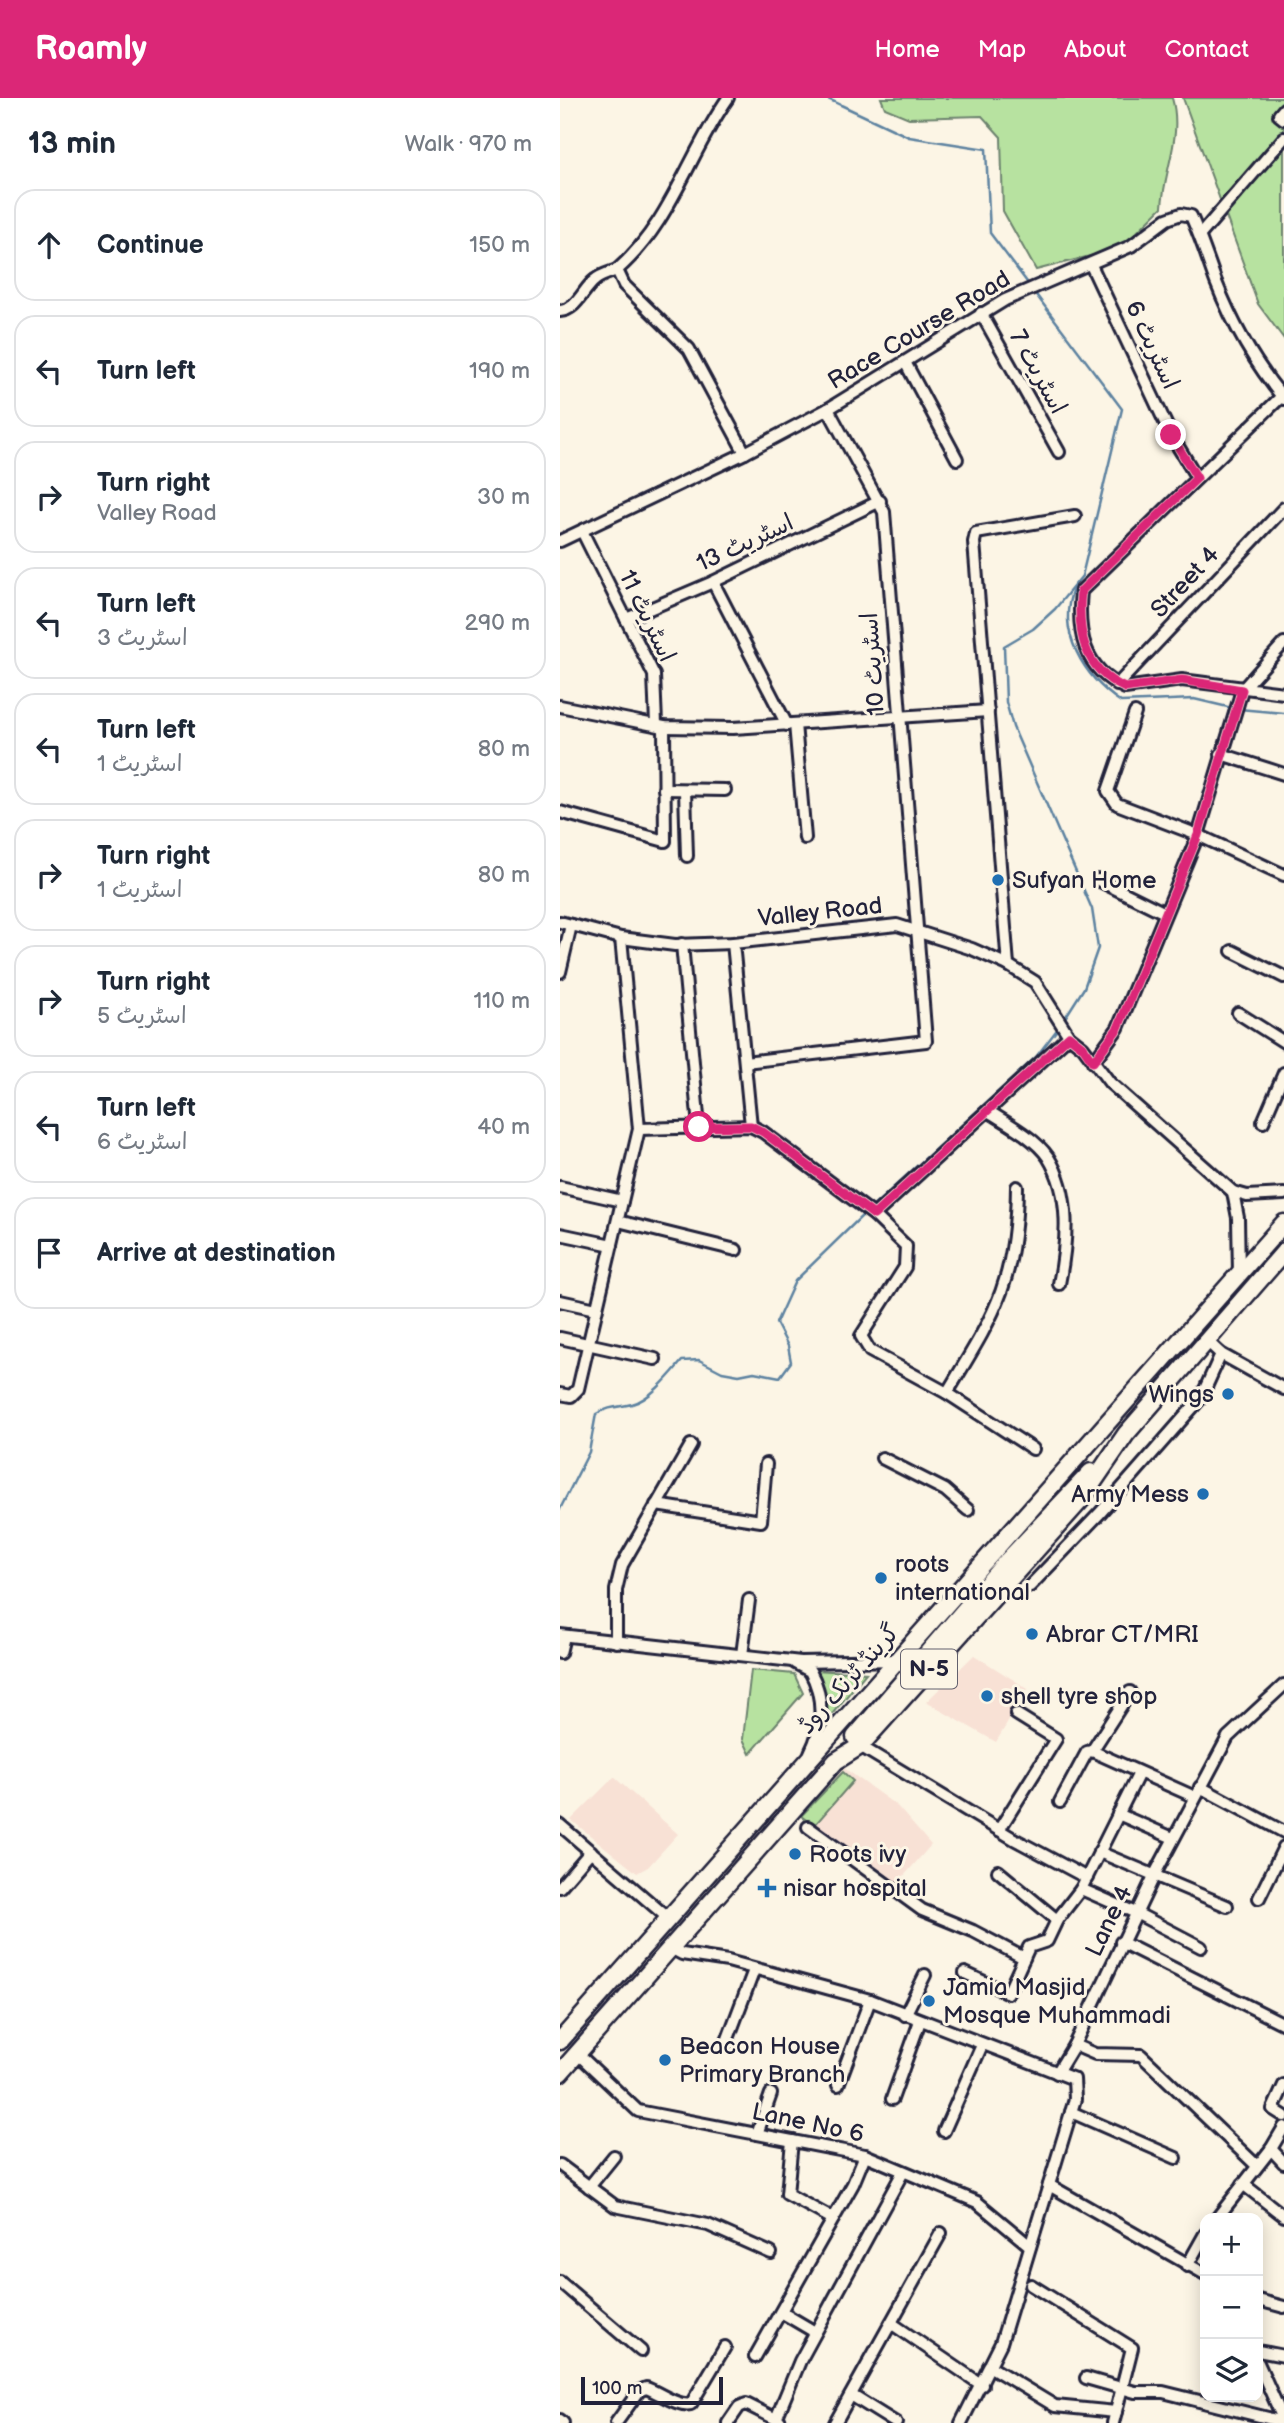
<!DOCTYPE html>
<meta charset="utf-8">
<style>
:root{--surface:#fff;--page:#f6f6f7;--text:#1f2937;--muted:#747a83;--line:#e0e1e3;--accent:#db2777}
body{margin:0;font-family:"Balsamiq Sans","Playpen Sans Arabic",sans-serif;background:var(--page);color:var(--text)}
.controls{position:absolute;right:21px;bottom:21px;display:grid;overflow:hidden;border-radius:14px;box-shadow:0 4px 18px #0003}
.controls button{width:63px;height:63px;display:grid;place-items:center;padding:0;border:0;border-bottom:2px solid var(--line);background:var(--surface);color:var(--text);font:35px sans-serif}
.scale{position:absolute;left:21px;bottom:18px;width:142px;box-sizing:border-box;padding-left:7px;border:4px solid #22223b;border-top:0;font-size:19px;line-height:24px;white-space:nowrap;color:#22223b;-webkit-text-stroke:5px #fcf5e5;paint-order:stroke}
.stop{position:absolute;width:21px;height:21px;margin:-16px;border:5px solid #db2777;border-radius:50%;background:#fff}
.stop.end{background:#db2777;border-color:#fff;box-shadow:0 2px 7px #0008}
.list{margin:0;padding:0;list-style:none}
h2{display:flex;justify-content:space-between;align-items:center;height:91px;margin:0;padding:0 28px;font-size:30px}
h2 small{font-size:23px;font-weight:400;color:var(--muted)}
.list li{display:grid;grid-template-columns:46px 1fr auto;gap:21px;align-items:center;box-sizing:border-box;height:112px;margin:0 14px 14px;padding:0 14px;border:2px solid var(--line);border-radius:21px}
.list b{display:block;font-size:26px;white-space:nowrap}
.list p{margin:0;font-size:23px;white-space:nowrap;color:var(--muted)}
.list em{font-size:23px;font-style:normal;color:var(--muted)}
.icon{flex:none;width:38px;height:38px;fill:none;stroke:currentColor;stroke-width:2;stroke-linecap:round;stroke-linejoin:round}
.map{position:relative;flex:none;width:724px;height:2325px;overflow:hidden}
header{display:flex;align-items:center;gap:42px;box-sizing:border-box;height:98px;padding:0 35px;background:var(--accent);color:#fff}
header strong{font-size:33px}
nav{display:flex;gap:38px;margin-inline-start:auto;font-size:24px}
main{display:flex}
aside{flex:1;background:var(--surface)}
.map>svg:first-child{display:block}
</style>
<header>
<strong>Roamly</strong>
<nav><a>Home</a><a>Map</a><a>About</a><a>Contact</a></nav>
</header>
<main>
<aside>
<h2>13 min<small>Walk · 970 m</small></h2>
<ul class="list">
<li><svg class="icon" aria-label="ahead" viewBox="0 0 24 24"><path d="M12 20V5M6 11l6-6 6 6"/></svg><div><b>Continue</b></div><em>150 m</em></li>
<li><svg class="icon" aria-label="left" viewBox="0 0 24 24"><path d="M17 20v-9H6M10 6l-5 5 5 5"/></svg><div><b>Turn left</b></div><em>190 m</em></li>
<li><svg class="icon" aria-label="right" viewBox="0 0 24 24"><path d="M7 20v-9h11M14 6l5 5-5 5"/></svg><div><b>Turn right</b><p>Valley Road</p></div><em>30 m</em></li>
<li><svg class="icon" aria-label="left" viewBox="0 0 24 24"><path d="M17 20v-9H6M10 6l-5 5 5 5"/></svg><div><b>Turn left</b><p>اسٹریٹ 3</p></div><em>290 m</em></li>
<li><svg class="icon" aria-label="left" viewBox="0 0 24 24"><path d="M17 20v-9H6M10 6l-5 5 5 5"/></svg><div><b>Turn left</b><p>اسٹریٹ 1</p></div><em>80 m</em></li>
<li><svg class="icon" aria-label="right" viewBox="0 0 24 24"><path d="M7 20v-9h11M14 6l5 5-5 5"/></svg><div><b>Turn right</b><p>اسٹریٹ 1</p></div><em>80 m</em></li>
<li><svg class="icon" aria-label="right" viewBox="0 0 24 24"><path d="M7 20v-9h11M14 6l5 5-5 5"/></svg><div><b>Turn right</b><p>اسٹریٹ 5</p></div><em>110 m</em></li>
<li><svg class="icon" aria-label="left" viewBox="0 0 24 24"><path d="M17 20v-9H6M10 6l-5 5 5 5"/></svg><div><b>Turn left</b><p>اسٹریٹ 6</p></div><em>40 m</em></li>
<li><svg class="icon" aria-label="arrive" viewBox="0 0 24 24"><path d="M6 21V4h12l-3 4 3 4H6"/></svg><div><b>Arrive at destination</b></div></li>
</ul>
</aside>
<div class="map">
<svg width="724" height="2325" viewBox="0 0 724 2325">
<rect width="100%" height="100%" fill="#fcf5e5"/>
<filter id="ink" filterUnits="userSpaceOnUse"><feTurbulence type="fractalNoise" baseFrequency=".0143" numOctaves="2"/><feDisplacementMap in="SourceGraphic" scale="14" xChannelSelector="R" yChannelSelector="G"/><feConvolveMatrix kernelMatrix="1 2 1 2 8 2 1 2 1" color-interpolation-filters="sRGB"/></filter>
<g filter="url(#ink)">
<g fill="#f8e1d5">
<path d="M414,1557l54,34 -32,53 -70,-40z"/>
<path d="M284,1670l53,38 34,39 -35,40 -95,-69z"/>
<path d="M54,1679l64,57 -30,33 -11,6 -66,-53z"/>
</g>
<g fill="#b7e2a0" stroke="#6c826e" stroke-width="2">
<path d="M321,0h291c11,38 -8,71 -10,109l-41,41 -85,22 -33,-59 -2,-74 -19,-21 -73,2 -24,-10z"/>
<path d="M623,0h101v241l-26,-35z"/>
<path d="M191,1572l43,4 9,19 -53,61 -7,-15z"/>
<path d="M254,1572l52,3 -42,51z"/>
<path d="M283,1674l10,9 -39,45 -13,-10z"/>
</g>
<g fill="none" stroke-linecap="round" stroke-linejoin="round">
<g stroke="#5d82a0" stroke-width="2.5">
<path d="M266,0l83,39 77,12 4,84 40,53"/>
<path d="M474,194l88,117 -40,167 -27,33 -22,20 -29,17 2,56 7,25 79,182 6,39 -14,40 -21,33"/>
<path d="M514,489c-19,44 10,90 47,115l73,-3 38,9"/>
<path d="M679,611l45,4"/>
<path d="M310,1111l166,-152 23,-30"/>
<path d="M0,1411l29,-57 7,-38c17,-9 20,-6 36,-10 19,-5 38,-29 50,-43l17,-1 23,12 17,3 15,-3 26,5 11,-15 -3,-16 -12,-23 19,-42 70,-68"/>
</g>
<g stroke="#22223b" stroke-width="16">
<g id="minor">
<path d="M724,11l-5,6 5,4"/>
<path d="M640,137l84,-97"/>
<path d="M531,167l80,170 26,43"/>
<path d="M57,172c54,-47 71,-115 111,-172"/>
<path d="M0,213c17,-1 23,-22 35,-31 6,-5 14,-7 22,-10l7,15 65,64 56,104"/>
<path d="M421,215l78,139"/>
<path d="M345,264l52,97"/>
<path d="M722,298l-201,195c-4,41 2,78 44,97l57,-8 102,13"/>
<path d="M22,433l72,144 2,49"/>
<path d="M0,443l185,-88 83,-44 177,-109 126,-54 36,-27 14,-5 10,2c10,22 17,44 25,66 16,41 40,83 68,117"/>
<path d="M153,484l74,143"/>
<path d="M66,521l87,-37 167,-81"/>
<path d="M557,587l167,-177"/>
<path d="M0,608l104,21 69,1 255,-17"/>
<path d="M575,615l-27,78 9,13 81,31 86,40"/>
<path d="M235,626l10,114"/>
<path d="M661,656l63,20"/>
<path d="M104,691l61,1"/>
<path d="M125,692l2,66"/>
<path d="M0,714l105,29 -1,-114"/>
<path d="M538,782l67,33"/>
<path d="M0,824l61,16 54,7 58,-2 164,-18 75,24 36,16 27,17 34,54 14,11 27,36 123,109 14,4 37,-2"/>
<path d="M173,845l18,183"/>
<path d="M122,846l17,183"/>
<path d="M672,853l52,26"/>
<path d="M448,867l-34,-423 2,-9 99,-17"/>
<path d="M0,874l11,-47"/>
<path d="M678,915l46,29"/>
<path d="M185,964l181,-21 -42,-529 -56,-103"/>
<path d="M533,964l25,-34 80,-193 44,-145 42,-47"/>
<path d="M428,1013c19,12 47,27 60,46 24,38 19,86 11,127"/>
<path d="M703,1024l21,-49"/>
<path d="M79,1031l112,-3 12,6 111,83 32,31 -1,21 -44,69 9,15 77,42 86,56"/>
<path d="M0,1089l62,14"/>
<path d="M673,1094l5,26 1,56"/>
<path d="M314,1117l195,-179"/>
<path d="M58,1123l118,29"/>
<path d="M0,1136l52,11"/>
<path d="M0,1203l36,8"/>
<path d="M0,1240l95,21"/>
<path d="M646,1242l15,14 63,35"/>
<path d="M387,1295c48,-80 69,-110 70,-206"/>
<path d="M0,1296l11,2 7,-7 61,-260 -18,-191"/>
<path d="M322,1360l63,32 23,20"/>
<path d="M96,1407l105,16 5,-57"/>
<path d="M470,1488l70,-73 101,-115 20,-44"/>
<path d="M0,1537l241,27 96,-2 12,12"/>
<path d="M56,1544v-52l6,-25 69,-120"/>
<path d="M0,1555l4,-17"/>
<path d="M182,1557l7,-55"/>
<path d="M235,1565l15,8c14,25 14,55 0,82"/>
<path d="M300,1648l154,93 73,39"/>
<path d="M532,1653l103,46"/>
<path d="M640,1689l84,45"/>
<path d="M500,1704l27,-50 5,-1 38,-59"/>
<path d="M558,1716l55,24"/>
<path d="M0,1727l108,93"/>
<path d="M248,1729l114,83 51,21 51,27 -16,35 -43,-20"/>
<path d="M439,1732l57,-91 -40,-25"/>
<path d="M539,1754l128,54"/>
<path d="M438,1773l59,49"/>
<path d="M0,1789l31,-36"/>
<path d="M521,1791l55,24 65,34"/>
<path d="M699,1800l25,-51"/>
<path d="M561,1844l163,82"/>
<path d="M109,1849l13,7 46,7 142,39 204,79 1,20 -74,244 -40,80"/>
<path d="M464,1860l5,-11 18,-6 10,-21 24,-31 58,-116"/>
<path d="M345,1917l20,-40"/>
<path d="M166,1946l28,-74"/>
<path d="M514,1947l21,9 46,1 115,110"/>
<path d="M17,1955l61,58 227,44 112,47 53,44"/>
<path d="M497,1975l17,-28 81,-171 73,-137 56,-52"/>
<path d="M278,1987l32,-85"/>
<path d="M724,1987l-11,24 11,7"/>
<path d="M332,2001l28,-78"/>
<path d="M511,2014l105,46"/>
<path d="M384,2033l38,-86"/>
<path d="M197,2036l14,-40"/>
<path d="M232,2043l-5,53 46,25"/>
<path d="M711,2051l13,14"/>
<path d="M0,2067l55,41 93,19 63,28"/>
<path d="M683,2086l41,32"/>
<path d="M489,2087l156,89"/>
<path d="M29,2089l25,-31"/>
<path d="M657,2120l54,-69 13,-22"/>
<path d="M627,2168l18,-32"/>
<path d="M0,2184l81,69"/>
<path d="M471,2187l101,63 -19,75"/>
<path d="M698,2202l26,7"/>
<path d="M221,2214l34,20"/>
<path d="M331,2225l91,62"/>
<path d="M698,2253l26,5"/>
<path d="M195,2259l98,-173 12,-29"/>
<path d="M698,2265l26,58"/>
<path d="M429,2268l66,40 61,6"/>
<path d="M526,2280l49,14h28l121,30"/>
<path d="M291,2297l45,28"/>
<path d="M216,2321l24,-58 103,-189"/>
<path d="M0,2322l3,3"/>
<path d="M56,2325l23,-32 7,-3c13,4 31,19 45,16l34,-57"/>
<path d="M168,2325l11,-16 7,-3 34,17"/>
<path d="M275,2325l106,-190"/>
</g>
</g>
<g stroke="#22223b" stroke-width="21">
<g id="highway">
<path d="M295,1639l150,-174 86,-91"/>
<path d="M0,1943l724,-818"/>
<path d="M0,1975l276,-312 24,-15 221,-246 45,-66 158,-182"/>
</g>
</g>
<use href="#minor" stroke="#fcf5e5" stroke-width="10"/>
<use href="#highway" stroke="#fcf5e5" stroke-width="16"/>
</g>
</g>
<g fill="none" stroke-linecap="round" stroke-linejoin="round" filter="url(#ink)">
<path stroke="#db2777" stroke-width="9" d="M139,1029l52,-1 12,6 111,83 195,-179 14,11 10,15 25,-34 80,-193 44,-145 -60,-10 -57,8c-42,-19 -48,-56 -44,-97l116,-113 -26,-43"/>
</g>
<g fill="#1f6fb2" stroke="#fcf5e5" stroke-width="2.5">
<circle cx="438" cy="782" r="7"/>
<circle cx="668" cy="1296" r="7"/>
<circle cx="643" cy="1396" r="7"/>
<circle cx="321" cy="1480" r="7"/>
<circle cx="472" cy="1536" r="7"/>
<circle cx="427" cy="1598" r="7"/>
<circle cx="235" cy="1756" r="7"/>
<path d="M203.5 1779.5h7v7h7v7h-7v7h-7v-7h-7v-7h7z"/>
<circle cx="369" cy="1903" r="7"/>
<circle cx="105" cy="1962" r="7"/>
</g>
<g text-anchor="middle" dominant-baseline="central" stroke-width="6" stroke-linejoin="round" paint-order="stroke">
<rect fill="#fcf5e5" stroke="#63616e" stroke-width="2" x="341" y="1551.5" width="56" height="39" rx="5"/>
<g font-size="23" font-weight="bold" fill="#22223b">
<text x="369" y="1571">N-5</text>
</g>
<g font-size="24" fill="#22223b" stroke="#fcf5e5">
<text transform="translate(359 232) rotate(-31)">Race Course Road</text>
<text transform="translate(592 247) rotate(65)">اسٹریٹ 6</text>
<text transform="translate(478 274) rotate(61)">اسٹریٹ 7</text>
<text transform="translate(185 445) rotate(-25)">اسٹریٹ 13</text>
<text transform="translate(625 484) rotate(-47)">Street 4</text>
<text transform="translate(87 518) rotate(64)">اسٹریٹ 11</text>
<text transform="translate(313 566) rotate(-94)">اسٹریٹ 10</text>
<text transform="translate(260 814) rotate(-6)">Valley Road</text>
<text transform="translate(289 1581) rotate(-48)">گرینڈ ٹرنک روڈ</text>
<text transform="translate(549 1823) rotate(-64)">Lane 4</text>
<text transform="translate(248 2025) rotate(12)">Lane No 6</text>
</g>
<g font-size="24" fill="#22223b" stroke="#fcf5e5" text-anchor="start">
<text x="452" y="782">Sufyan Home</text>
<text x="654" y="1296" text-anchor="end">Wings</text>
<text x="629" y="1396" text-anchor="end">Army Mess</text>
<text x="335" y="1466">roots<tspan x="335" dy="28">international</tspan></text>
<text x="486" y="1536">Abrar CT/MRI</text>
<text x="441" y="1598">shell tyre shop</text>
<text x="249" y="1756">Roots ivy</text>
<text x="223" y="1790">nisar hospital</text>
<text x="383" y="1889">Jamia Masjid<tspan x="383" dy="28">Mosque Muhammadi</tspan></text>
<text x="119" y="1948">Beacon House<tspan x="119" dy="28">Primary Branch</tspan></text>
</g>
</g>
</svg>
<div class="controls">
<button>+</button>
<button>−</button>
<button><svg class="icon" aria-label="layers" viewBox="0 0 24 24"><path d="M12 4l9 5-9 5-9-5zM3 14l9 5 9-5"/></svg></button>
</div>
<div class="scale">100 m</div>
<div class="stop" style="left:139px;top:1029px"></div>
<div class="stop end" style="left:611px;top:337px"></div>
</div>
</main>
